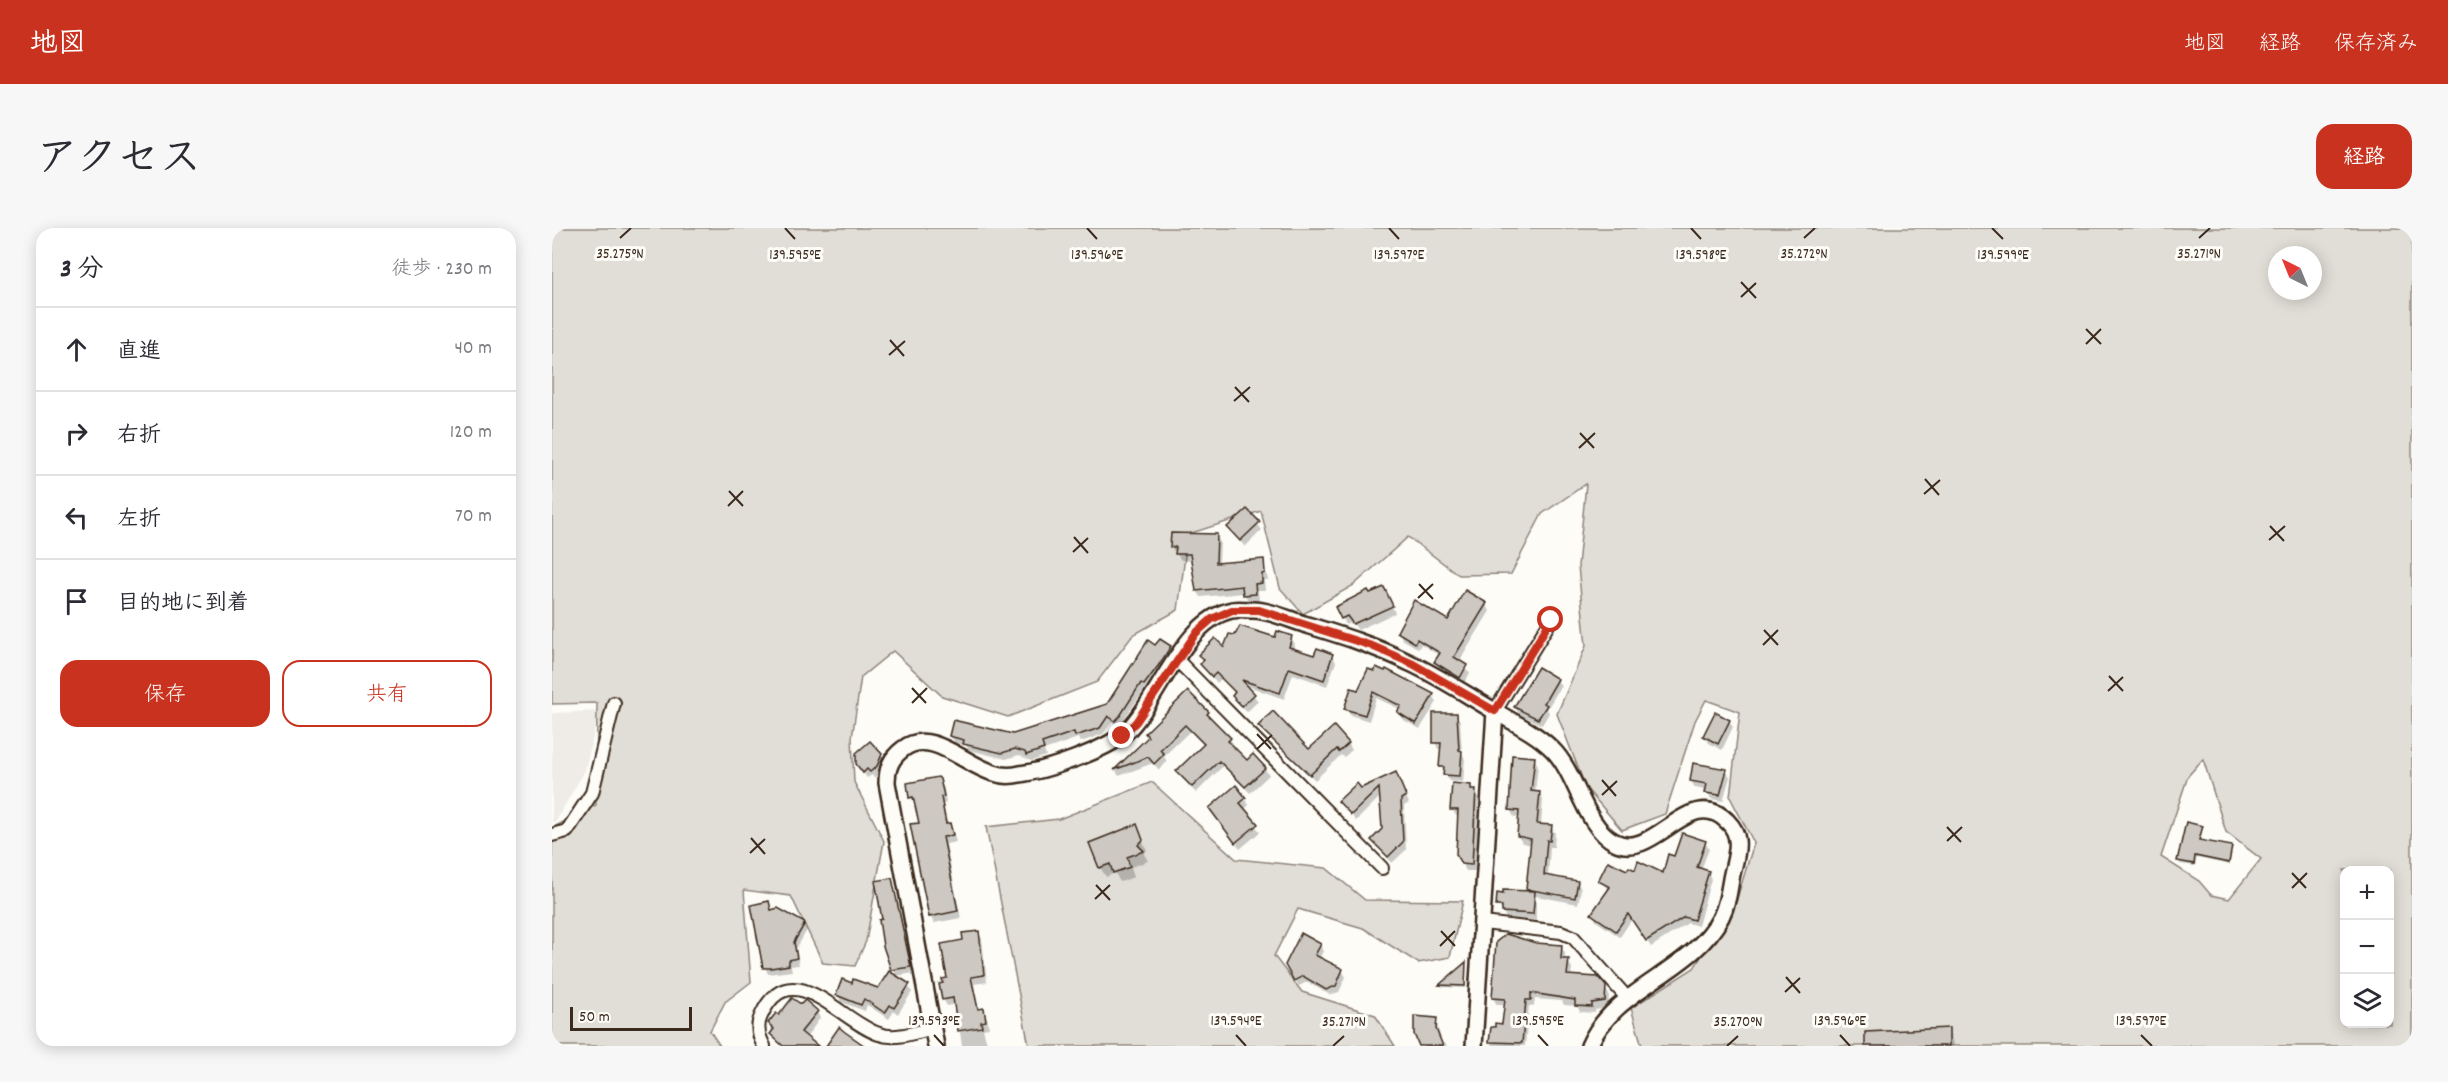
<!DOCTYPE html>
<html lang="ja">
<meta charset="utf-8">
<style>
:root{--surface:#fff;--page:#f7f7f7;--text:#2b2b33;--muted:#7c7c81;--line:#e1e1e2;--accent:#c8321e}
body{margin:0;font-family:Dekko,"Klee One",sans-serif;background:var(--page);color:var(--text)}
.controls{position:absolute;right:18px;bottom:18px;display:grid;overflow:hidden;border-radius:12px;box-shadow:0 3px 15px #0003}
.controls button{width:54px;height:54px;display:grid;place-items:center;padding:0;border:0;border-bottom:2px solid var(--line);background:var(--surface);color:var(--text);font:30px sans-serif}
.compass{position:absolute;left:1716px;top:18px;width:54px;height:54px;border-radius:50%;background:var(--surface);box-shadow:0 3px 15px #0003;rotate:317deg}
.scale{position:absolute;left:18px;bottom:15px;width:122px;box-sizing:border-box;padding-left:6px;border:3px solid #3b2a1e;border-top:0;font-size:16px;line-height:21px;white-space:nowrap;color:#3b2a1e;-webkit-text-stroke:4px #fdfcf7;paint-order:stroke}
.stop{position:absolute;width:18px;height:18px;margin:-14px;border:4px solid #c8321e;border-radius:50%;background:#fff}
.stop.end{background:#c8321e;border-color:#fff;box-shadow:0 2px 6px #0008}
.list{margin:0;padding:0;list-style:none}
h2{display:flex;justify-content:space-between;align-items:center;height:78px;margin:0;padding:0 24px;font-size:26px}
h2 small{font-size:20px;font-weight:400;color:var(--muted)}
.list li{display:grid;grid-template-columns:39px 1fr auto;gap:18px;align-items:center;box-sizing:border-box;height:84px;padding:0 24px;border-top:2px solid var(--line)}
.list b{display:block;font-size:22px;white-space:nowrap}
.list em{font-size:20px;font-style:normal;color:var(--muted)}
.actions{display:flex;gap:12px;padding:18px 24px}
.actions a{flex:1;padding:14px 0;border:2px solid var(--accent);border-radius:18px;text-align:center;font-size:21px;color:var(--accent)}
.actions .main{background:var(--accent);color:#fff}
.icon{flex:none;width:33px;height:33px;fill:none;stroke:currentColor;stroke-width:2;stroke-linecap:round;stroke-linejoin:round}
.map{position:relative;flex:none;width:1860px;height:818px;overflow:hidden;border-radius:18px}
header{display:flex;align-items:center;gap:36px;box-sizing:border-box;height:84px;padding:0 30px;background:var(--accent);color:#fff}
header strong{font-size:28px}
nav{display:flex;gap:33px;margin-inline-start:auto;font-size:21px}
.intro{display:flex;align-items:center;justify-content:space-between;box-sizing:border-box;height:144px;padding:0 36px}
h1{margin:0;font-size:42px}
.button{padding:15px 27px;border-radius:18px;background:var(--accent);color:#fff;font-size:21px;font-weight:700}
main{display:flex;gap:36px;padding:0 36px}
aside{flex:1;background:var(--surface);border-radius:18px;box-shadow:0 3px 15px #0003}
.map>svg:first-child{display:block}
</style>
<header>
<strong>地図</strong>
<nav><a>地図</a><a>経路</a><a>保存済み</a></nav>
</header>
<div class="intro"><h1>アクセス</h1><a class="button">経路</a></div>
<main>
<aside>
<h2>3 分<small>徒歩 · 230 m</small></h2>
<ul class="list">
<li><svg class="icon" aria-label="ahead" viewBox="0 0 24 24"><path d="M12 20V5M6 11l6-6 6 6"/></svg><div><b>直進</b></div><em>40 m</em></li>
<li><svg class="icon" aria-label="right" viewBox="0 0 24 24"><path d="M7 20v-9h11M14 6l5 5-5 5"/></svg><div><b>右折</b></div><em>120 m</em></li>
<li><svg class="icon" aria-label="left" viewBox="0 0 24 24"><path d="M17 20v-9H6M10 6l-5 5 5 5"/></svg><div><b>左折</b></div><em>70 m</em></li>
<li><svg class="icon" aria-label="arrive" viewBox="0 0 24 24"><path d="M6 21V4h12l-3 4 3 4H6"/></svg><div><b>目的地に到着</b></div></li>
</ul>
<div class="actions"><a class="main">保存</a><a>共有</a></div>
</aside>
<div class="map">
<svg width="1860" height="818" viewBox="0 0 1860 818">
<rect width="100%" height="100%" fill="#fdfcf7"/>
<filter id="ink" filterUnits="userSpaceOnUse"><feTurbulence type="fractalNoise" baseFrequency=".0167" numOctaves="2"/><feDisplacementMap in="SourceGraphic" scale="12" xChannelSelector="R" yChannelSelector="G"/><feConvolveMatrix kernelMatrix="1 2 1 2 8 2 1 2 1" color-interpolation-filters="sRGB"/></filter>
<g filter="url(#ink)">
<path fill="#efece7" d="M47,483l-14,59 -29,51 -4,1v-109z"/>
<g fill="#e1ded7" stroke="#8e847a" stroke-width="1.5" fill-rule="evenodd">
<path d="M0,0h1860v818h-770l-11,-38 63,-40 42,-66 18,-59 -24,-46 10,-85 -34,-12 -11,21 -30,93 -43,16 -36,-42 -29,-74 29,-68 -8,-80 8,-82 -44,30 -31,60 -52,1 -51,-38 -54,48 -51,29 -23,-26 -19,-77 -73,23 -10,76 -45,25 -36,47 -89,35 -66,-21 -49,-45 -32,26 -9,61 2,44 30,59 -18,100 -11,25 -32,-3 -32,-67 -47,-6 7,92 -26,20 -15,29 10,15h-168v-218l44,-23 1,-102 -45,1zM1725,27h36v36h-36zM1651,531l23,73 35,27 -32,40 -18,-4 -12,-14 -38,-24 27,-81zM1792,642h46v154h-46z"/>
<path d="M600,554l84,77 90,9 39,32 98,1 -13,56 -32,6 -55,-35 -65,-19 -24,47 28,36 73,23 20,31h-366l-43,-219 73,-8z"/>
</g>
<g fill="#0003">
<path d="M695,283l15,19 -17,17 -16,-19z"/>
<path d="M664,308l4,6 -1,22 44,-4 5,20h-4l1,10h-7l1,11h-11l-4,-8 -43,4 -4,-6 -4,-30 -12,-1 -10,-13z"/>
<path d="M818,367h17l8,18 -37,17 -6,-8 -6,3 -9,-18z"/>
<path d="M934,376l4,7 -31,51 11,11 -6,10 -24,-14 -4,-7 4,-6 -19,-12 -2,5 -17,-10 -3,-7 49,-10z"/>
<path d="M739,409l4,7 -1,4 21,9 17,-2 4,7 -9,24 -34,-12 -9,25 -39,-14 13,16 -11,11 -10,-9 -4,-7 2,-2 -14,-15 -4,4 -15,-19 2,-2 -4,-7z"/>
<path d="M604,419h14l4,6 -26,38 -3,-2 -26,37 -7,-4 -9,12 -22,8 -3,-4 -34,12 2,6 -15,5 -12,-6 -13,4 -37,-9 -3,-5 -11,-2 -4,-7h62l95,-31z"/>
<path d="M822,445l59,22 4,7 -17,27 -18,-10 -4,-7 2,-3 -24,-11 -7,23 -19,-6 -4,-7z"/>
<path d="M1005,452l4,6 -14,23 2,4 -7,12 -23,-11 -3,-7z"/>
<path d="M656,485l22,26 4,6 -2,2 15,15 18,7 4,6 -19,18 -27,-27 -27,27 -14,-15 -4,-7 26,-25 -14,-15 -26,25 3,6 -8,8 -6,-7 -34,13 -3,-5 33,-33z"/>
<path d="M904,487l4,6 2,32 3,6 -2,23 -14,-1 -8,-15 1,-17h-4l-3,-7z"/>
<path d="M1177,493l4,6 -11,23 -13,-7 -4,-7z"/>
<path d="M708,498l49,25 39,-8 4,7 -8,7 -3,-2 -26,25z"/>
<path d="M329,527l4,7 -5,11 -6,5 -2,-3 -5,3 -10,-14z"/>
<path d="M982,530l4,7 -3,28h4l4,7 -2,25 10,1 4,7 -1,14h-4l-2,30 29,5 4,7 -3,15 -42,-8v24l-29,-1 -9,-14 32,-12 -2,-4 4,-44 -10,-2 -4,-7 2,-19h-6l-4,-7z"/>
<path d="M1174,542l4,7 -7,24 -12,-2 -4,-9 -12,-2 -4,-7z"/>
<path d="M387,552l5,8 2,15 -3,1 5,21 5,6 3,11 -10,2 15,74 -27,5 -4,-7 -10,-92 -4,-20 -5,-7z"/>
<path d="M847,553l10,22 -5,3 2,44 -14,13 -19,-23 11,-10 -3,-34 -25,25 -16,-20 21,-12z"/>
<path d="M918,558l9,11 -4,74h-9l-4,-8 -2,-47h-4l-4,-7z"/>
<path d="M693,571l4,6 -5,5 16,22 -20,17 -29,-40z"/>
<path d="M584,598l11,24 -3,4 4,7 -17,6 3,10 -14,5 -5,-9 -9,4 -6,-10z"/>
<path d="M1650,599l-1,15 30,6 -1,17 -33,-7 -2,8 -15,-2 -1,-3z"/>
<path d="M1153,614l4,7 -8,21 7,2 3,7 -13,47 -10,-3 -37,24 -19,-28 -12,18 -24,-16 -3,-7 16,-24 -9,-9 35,-9 28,3 12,-17z"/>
<path d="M339,652l23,93 -18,3 -12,-55z"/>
<path d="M217,675l3,8 32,13 3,6 -11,19 3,16 -8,1 1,5 -24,3 -3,-7z"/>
<path d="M426,704l4,7 5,43 -13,2 5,27 4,-1 4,7 2,11 -6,1 5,17h-26l-6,-42 -9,2 -4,-7 21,-58z"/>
<path d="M983,716l26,3 4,6v8h3l4,7 -1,9 34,10 4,8 -1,13 -13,2v3l-15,-1 -3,-6 -13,-1 -2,-4 -27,-2 -1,7h-5l-4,40h-32l-2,-4 12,-17 2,-20h-8l-4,-7z"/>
<path d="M768,717l3,6 -4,8 23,11 4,7 -7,15 -9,3 -23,-13 -8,4 -13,-21z"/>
<path d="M914,736v24l-23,-1 -2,-2z"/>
<path d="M356,757l4,7 -14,22 -4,-3 -5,8 -22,-14 -2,6 -24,-9 -3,-7z"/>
<path d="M265,784l3,6 -14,20 10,8h-34l-6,-5 -7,-17 10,-7z"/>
<path d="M884,792l6,24 3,-1 2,3h-27z"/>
<path d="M1396,801l6,17h-88z"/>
</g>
<g fill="#cdc8c2" stroke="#3b2a1e" stroke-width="1.5">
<path d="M695,281l13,13 -20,19 -13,-14z"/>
<path d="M619,305l46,1 -1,29 48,-4 1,14 -3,1v9l-7,1 1,10 -13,1 -1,-9 -46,5 -6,-37h-15l1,-7h-6z"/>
<path d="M832,359l9,19 -40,18 -6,-8 -6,3 -6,-12 33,-17 2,3z"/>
<path d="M913,362l22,13 -33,54 13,8 -7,13 -26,-16 6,-9 -23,-14 -2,4 -18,-11 17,-32 34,20z"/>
<path d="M688,398l35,11 2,-6 15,5 -3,11 25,8 3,-7 16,6 -9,26 -35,-12 -9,25 -38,-13 13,14 -13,12 -10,-10 3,-4 -19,-19 -4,4 -12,-13 4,-4 -6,-5 17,-17 9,9 5,-13 6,1z"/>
<path d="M608,411l11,7 -10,16 -17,23 -3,-2 -21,33 -5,5 -7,-5 -8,12 -25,8 -1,-4 -32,11 2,6 -18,6 -1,-3 -10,-3 -13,4 -39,-9 1,-4 -15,-4 4,-16 60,14 94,-30 41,-64 7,5z"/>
<path d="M824,439l9,4 1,-2 48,25 -18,30 -19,-12 4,-6 -28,-14 -8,23 -21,-6 7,-21 7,2 10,-21 6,2z"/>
<path d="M986,439l20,12 -14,24 3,2 -9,14 -24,-12z"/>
<path d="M636,463l21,21 -2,2 24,24 -3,3 19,19 6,-6 13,14 -21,19 -26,-26 -27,26 -16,-16 28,-27 -19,-19 -25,25 4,4 -10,10 -6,-7 -34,13 34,-33 -3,-4z"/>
<path d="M721,483l36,38 25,-23 15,17 -10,9 -2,-3 -27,26 -52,-49z"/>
<path d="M1163,484l15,8 -12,24 -15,-8z"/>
<path d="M881,485h24l2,37 3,1 -2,25 -17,-1 1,-8h-5l2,-24h-8z"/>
<path d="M318,513l12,13 -5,12 -7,6 -3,-3 -4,4 -7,-9v-11z"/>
<path d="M960,527l23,2 -4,34 9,1 -3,32 15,1 -2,16 -3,-1 -3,35 34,6 -3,17 -49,-9 5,-50 -14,-3 2,-25 -10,-1z"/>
<path d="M1141,535l34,6 -7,26 -15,-2 2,-9 -17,-3z"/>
<path d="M844,544l10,24 -5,3 2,43 -15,15 -17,-17 11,-11 -3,-41 -28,27 -13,-14 19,-18 4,5z"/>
<path d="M386,549l2,2 4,17 -3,1 5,27 4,-1 3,12 -10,2 15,74 -29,6 -19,-93 9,-1 -6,-26 -4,1 -2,-15z"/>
<path d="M900,555l19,2v4h5l-4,76 -11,-1 -5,-10 2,-44h-8z"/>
<path d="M684,557l10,13 -6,5 18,21 -23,19 -26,-35z"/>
<path d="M1634,594l17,4 -4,14 33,6 -3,17 -34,-7 -1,8 -17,-3z"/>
<path d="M585,596l6,16 -5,5 6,6 -17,6 3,10 -17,6 -3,-9 -11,4 -10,-25z"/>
<path d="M1130,605l24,8 -9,26 12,4 -15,49 -10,-3 -38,24 -18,-27 -12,17 -25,-17 19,-27 -12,-6 10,-20 19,9 2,-3 6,3 3,-9 25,12 5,-19 6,2z"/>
<path d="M340,650l19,89 -20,3 -8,-24 -4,-26 3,-1 -7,-38z"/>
<path d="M951,662l32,1 -2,23 -31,-2v-6h-6l1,-13 6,1z"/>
<path d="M217,673l2,9 7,-2 27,15 -11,19 3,16 -8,2v5l-18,3h-8l-12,-63z"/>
<path d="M427,703l5,44 -13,2 7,32 6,-1 2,13 -5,1 1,5 -24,4 -5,-33 -11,2 -3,-16 4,-1 -1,-4 5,-1 -6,-34 22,-4 -1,-7z"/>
<path d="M749,705l20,11 -6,11 28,14 -7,17 -10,4 -23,-14 -9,5 -9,-16z"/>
<path d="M954,706l30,9 26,2 -1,14h8l-2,16 31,2 8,9 -1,15 -13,2v4l-17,-1v-6l-44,-7v7h-5l-4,43 -33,-1 2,-15h4v-4l7,1 3,-25 -13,-1 4,-56z"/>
<path d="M914,734l-1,24 -26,-1z"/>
<path d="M337,743l21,13 -16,24 -4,-3 -5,8 -21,-14 -3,6 -25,-10 6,-16 10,4 1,-4 25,9z"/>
<path d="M240,770l9,6 4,-4 13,11 -17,21 17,14h-35l-13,-12 4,-5 -6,-6 8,-10 3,2z"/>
<path d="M862,788l23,2 -1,11 7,17h-24l-5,-12z"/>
<path d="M287,799l6,5 20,14h-39z"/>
<path d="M1397,800v18h-84v-14z"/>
</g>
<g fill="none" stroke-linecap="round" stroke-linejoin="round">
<g stroke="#3b2a1e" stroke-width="16">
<g id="minor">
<path d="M625,432l205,208"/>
<path d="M943,483l56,-91"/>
<path d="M0,607l15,-4 25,-38 22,-90"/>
<path d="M931,695l78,9 12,5 55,62"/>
<path d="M212,818c-5,-9 -8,-20 -3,-30 29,-65 80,6 118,18 16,6 38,-2 54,-6"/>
</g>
</g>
<g stroke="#3b2a1e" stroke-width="20">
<g id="tertiary">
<path d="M384,818l-49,-263c0,-15 4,-25 16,-34 28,-22 63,17 91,24 8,3 17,3 26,1 25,-3 86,-24 105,-41 34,-32 58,-113 107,-123 6,-1 14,0 20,0 17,0 36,9 52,14 36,11 72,22 106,39 28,13 54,30 81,46 20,12 45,24 61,40 25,24 32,78 63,93 39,20 75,-60 113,-20 5,5 8,10 9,18 2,12 -4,27 -6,39 -2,13 -4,26 -10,38 -29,56 -107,70 -132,129"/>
<path d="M922,818l21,-335"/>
</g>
</g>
<use href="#minor" stroke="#fdfcf7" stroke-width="12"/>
<use href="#tertiary" stroke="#fdfcf7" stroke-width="15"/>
</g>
</g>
<g fill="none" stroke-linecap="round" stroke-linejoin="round" filter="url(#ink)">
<path stroke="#c8321e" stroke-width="8" d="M570,508l14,-14 60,-89 16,-14 20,-9h27l113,36 41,18 82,47 56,-91"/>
</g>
<path fill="none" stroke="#3b2a1e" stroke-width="2" d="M233,0l10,11M535,0l10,11M837,0l10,11M1139,0l10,11M1440,0l11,11M68,10l11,-10M1252,10l11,-10M1647,10l11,-10M1189,54l15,16M1189,69l15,-14M1534,101l15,15M338,112l14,16M1534,116l15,-15M337,127l16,-14M683,159l14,15M682,173l16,-14M1028,205l14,15M1027,220l16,-15M1373,251l14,16M177,263l14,15M1372,266l16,-14M176,278l15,-15M1718,298l14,15M522,309l14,16M1717,312l16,-14M521,324l15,-14M867,356l14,15M866,370l15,-14M1212,402l14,15M1211,417l15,-15M1557,448l14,15M360,460l14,15M1556,463l15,-14M360,475l15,-15M705,506l14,15M705,521l15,-14M1050,552l14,16M1050,567l15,-14M1395,599l14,15M199,610l14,16M1395,613l15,-14M198,625l15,-14M1740,645l14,15M544,657l14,15M1740,660l15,-15M543,671l15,-14M889,703l14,15M888,718l15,-15M1234,749l14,16M1233,764l15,-14M382,807l10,11M684,807l10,11M986,807l10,11M1288,807l10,11M1589,807l11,11M781,818l11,-10M1175,818l11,-10"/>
<g font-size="15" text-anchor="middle" fill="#3b2a1e" stroke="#fdfcf7" stroke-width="6" stroke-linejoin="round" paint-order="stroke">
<text x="1252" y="30">35.272°N</text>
<text x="68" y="30">35.275°N</text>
<text x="1647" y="30">35.271°N</text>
<text x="243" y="31">139.595°E</text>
<text x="545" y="31">139.596°E</text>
<text x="847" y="31">139.597°E</text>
<text x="1451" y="31">139.599°E</text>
<text x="1149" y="31">139.598°E</text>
<text x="382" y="797">139.593°E</text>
<text x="684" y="797">139.594°E</text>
<text x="986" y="797">139.595°E</text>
<text x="1288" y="797">139.596°E</text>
<text x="1589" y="797">139.597°E</text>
<text x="792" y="798">35.271°N</text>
<text x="1186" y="798">35.270°N</text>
</g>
</svg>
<div class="controls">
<button>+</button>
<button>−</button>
<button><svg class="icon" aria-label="layers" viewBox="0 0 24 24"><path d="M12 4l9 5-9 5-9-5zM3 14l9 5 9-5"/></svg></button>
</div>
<svg class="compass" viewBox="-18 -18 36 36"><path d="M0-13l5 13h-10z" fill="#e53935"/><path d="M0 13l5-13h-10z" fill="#7c7c81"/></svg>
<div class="scale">50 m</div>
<div class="stop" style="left:999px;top:392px"></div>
<div class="stop end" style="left:570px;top:508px"></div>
</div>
</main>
